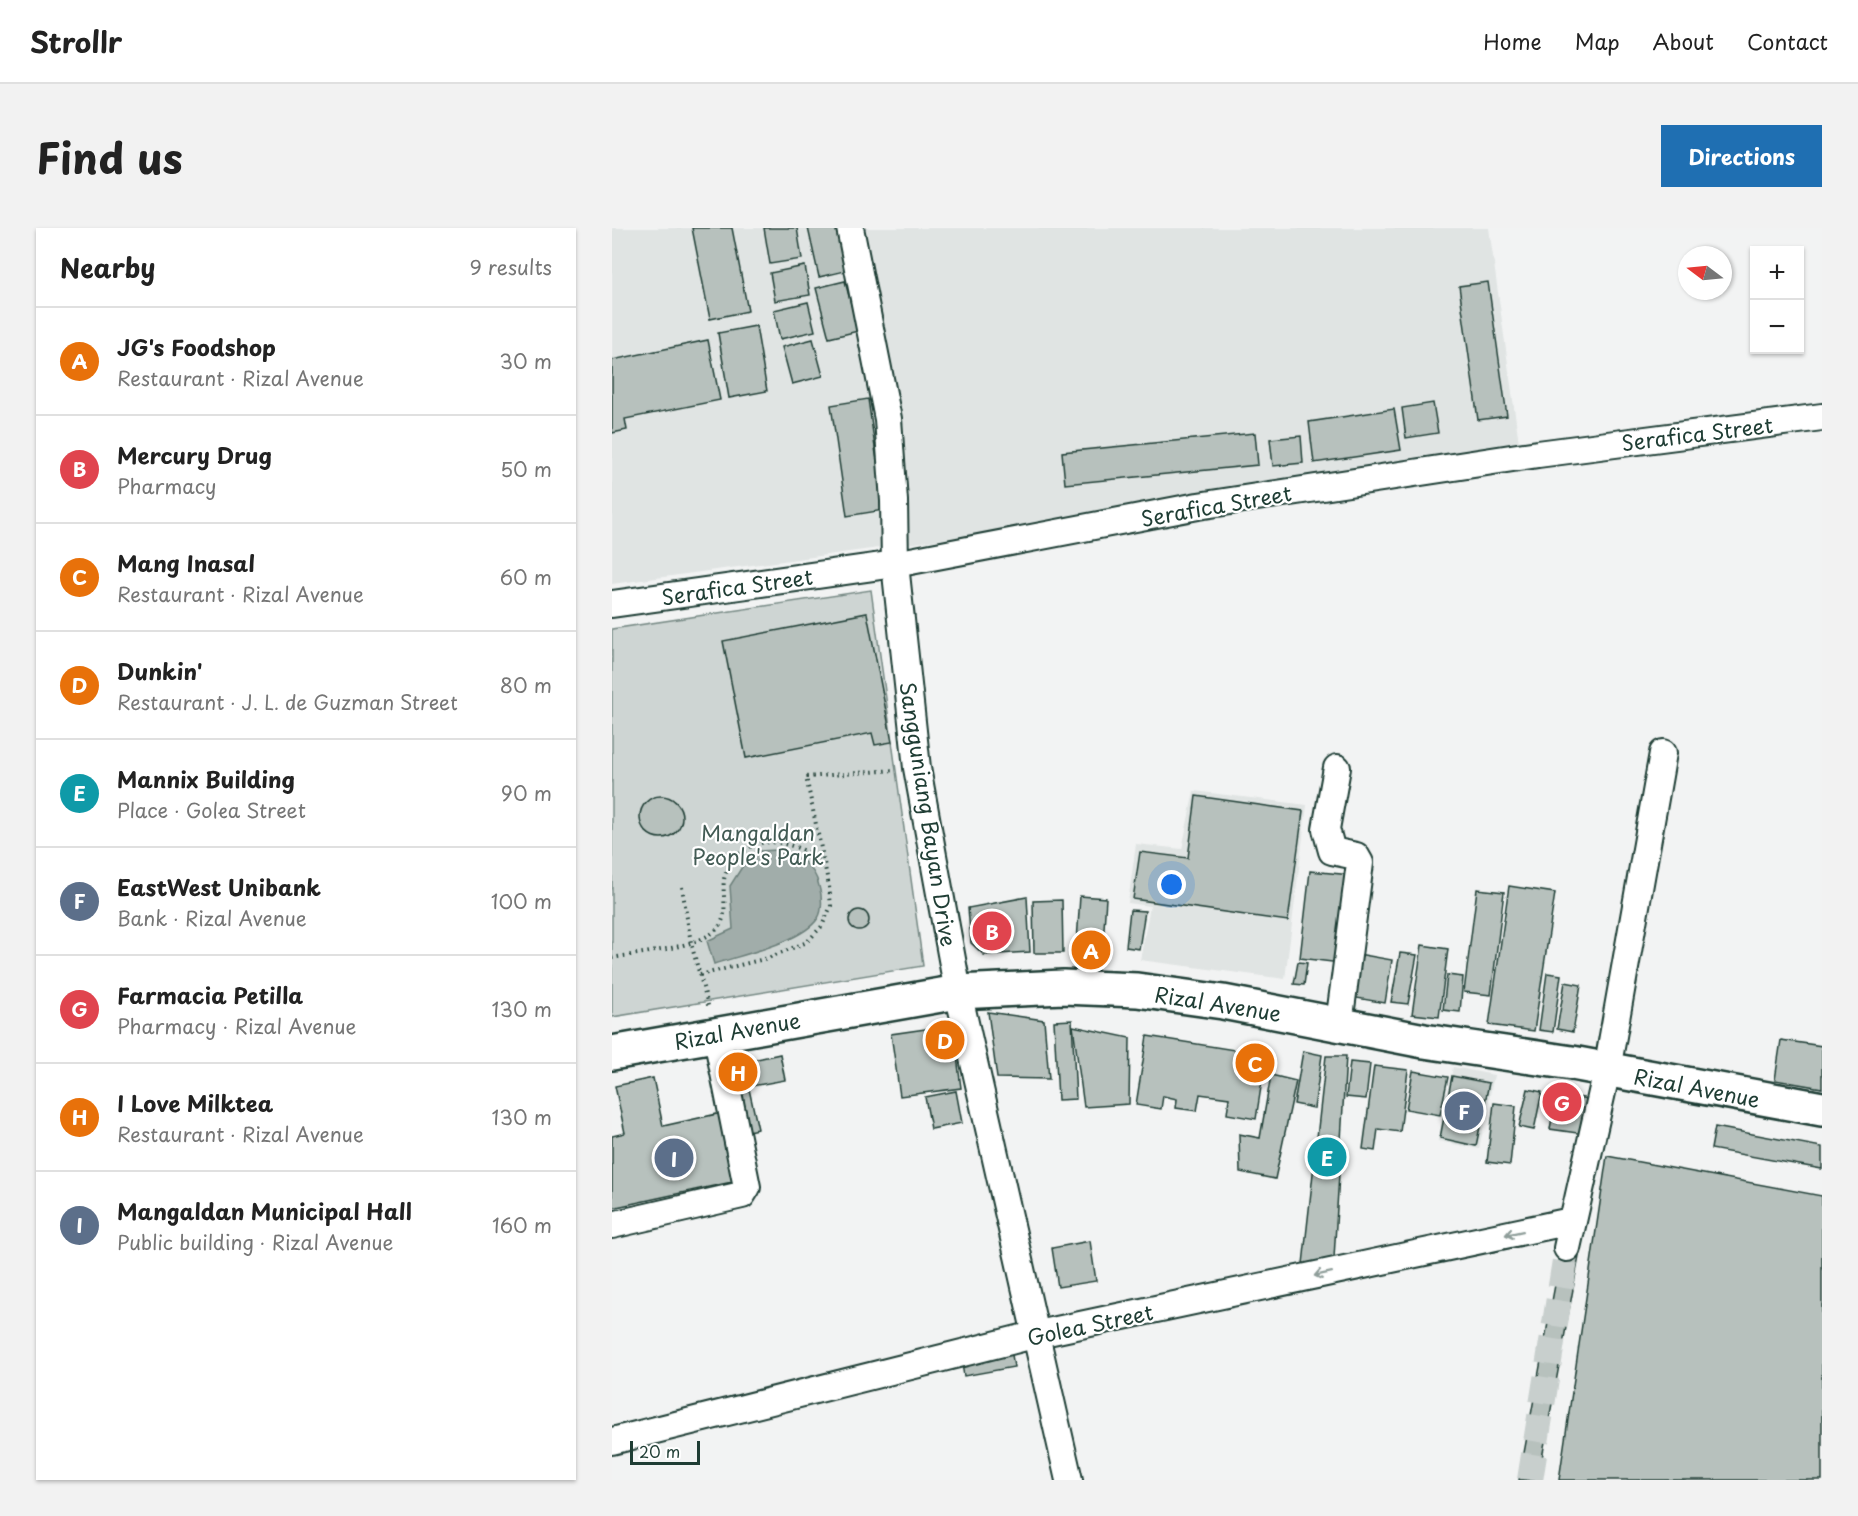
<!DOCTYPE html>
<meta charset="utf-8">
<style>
:root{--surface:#fff;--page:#f2f2f2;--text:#222;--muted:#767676;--line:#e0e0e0;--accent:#1f6fb2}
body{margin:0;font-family:"Playpen Sans",sans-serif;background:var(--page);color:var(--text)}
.controls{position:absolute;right:18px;top:18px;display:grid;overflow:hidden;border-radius:0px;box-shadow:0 2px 4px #0004}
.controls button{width:54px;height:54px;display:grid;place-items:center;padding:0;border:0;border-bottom:2px solid var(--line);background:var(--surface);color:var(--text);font:30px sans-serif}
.compass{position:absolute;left:1066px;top:18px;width:54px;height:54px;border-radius:50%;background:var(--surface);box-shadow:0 2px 4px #0004;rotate:286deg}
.scale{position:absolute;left:18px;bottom:15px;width:70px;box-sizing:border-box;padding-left:6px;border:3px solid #1f3d34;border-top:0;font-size:16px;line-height:21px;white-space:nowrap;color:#1f3d34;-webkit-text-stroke:4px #fff;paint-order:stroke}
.you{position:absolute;left:560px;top:657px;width:21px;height:21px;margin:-15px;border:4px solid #fff;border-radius:50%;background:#1a73e8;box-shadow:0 0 0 9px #1a73e833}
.badge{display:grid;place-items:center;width:39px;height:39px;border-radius:50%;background:var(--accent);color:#fff;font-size:20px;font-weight:700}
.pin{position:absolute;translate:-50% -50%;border:3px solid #fff;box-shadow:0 2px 6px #0006}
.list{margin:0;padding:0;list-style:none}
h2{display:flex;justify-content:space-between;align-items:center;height:78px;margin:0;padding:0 24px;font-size:26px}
h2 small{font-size:20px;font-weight:400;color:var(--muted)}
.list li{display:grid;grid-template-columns:39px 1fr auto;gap:18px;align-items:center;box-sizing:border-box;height:108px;padding:0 24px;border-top:2px solid var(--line)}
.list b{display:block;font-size:22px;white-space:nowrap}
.list p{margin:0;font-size:20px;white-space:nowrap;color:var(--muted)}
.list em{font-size:20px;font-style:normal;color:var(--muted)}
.map{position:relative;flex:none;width:1210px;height:1252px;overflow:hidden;border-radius:0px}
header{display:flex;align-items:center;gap:36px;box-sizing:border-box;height:84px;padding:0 30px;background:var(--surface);border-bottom:2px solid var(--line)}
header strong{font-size:28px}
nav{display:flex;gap:33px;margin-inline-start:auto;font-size:21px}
.intro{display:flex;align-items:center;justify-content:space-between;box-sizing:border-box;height:144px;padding:0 36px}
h1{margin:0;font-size:42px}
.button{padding:15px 27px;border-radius:0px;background:var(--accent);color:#fff;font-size:21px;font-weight:700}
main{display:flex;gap:36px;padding:0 36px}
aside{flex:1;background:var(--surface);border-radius:0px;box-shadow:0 2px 4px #0004}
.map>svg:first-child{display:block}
</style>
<header>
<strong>Strollr</strong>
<nav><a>Home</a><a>Map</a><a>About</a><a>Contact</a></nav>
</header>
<div class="intro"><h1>Find us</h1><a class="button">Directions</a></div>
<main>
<aside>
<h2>Nearby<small>9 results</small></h2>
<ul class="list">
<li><span class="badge" style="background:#e8710a">A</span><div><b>JG's Foodshop</b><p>Restaurant · Rizal Avenue</p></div><em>30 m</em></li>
<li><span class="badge" style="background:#e0444e">B</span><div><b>Mercury Drug</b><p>Pharmacy</p></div><em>50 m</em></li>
<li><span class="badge" style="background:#e8710a">C</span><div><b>Mang Inasal</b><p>Restaurant · Rizal Avenue</p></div><em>60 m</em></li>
<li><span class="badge" style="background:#e8710a">D</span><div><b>Dunkin'</b><p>Restaurant · J. L. de Guzman Street</p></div><em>80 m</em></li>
<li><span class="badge" style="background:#0f9aa8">E</span><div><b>Mannix Building</b><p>Place · Golea Street</p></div><em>90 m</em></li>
<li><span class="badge" style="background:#5c6f8a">F</span><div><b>EastWest Unibank</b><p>Bank · Rizal Avenue</p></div><em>100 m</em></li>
<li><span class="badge" style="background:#e0444e">G</span><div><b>Farmacia Petilla</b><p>Pharmacy · Rizal Avenue</p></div><em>130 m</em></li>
<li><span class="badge" style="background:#e8710a">H</span><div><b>I Love Milktea</b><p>Restaurant · Rizal Avenue</p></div><em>130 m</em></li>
<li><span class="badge" style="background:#5c6f8a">I</span><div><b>Mangaldan Municipal Hall</b><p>Public building · Rizal Avenue</p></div><em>160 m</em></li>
</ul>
</aside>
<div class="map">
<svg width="1210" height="1252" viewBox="0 0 1210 1252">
<rect width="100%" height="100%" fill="#f2f3f3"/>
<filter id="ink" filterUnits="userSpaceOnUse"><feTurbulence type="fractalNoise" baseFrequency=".0167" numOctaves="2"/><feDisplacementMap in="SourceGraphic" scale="12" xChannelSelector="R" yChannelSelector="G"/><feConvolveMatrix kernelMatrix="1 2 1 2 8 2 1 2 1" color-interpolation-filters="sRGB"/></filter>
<g filter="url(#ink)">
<g fill="#e0e4e3">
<path d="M0,0h877l30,215 -567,95 -340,46z"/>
<path d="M582,563l113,14 -22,174 -145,-19 10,-54 -22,-3 8,-59 46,5z"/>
<path d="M841,839l41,8 -15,74 -41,-8z"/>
</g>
<path fill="#ced5d3" stroke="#768984" stroke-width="1.5" d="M259,362l52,376 -311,51v-388z"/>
<path fill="#a1adaa" stroke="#6d807b" stroke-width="1.5" d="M165,622c21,6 37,14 42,36 3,9 4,24 -1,32 -15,24 -77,37 -104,46l-7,-23 26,-12 -3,-43 12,-19 17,-16z"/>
<g fill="#b7c1bd" stroke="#1f3d34" stroke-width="1.5">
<path d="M80,0h40l16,83 -38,8z"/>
<path d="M152,0h33l5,31 -32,5z"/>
<path d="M196,0h32l9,42 -30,7z"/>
<path d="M193,38l5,29 -35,6 -5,-28z"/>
<path d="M233,53l13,50 -29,7 -13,-50z"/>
<path d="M876,54l19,134 -29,4 -19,-134z"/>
<path d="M196,74l7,29 -35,8 -6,-29z"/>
<path d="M144,98l11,65 -38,7 -11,-65z"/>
<path d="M201,111l10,37 -31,8 -10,-37z"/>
<path d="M96,112l12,60 -95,19 2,11 -15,3v-73z"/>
<path d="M256,171l16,111 -37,6 -16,-111z"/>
<path d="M821,175l5,30 -32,5 -4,-30z"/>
<path d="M782,181l7,41 -87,13 -5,-41z"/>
<path d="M643,205l3,32 -193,19 -3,-32z"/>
<path d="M689,208l2,27 -30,3 -3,-27z"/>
<path d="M255,385l25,129 -17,3 -3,-12 -126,25 -23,-117z"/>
<path d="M584,568l107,15 -15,110 -155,-22 7,-47 48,6z"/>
<circle cx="49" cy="589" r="21"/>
<path d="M698,643l41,4 -11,88 -40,-5z"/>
<path d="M897,658l46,7 -21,138 -45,-6z"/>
<path d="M865,661l27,3 -13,103 -27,-3z"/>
<path d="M468,668l26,2 -4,61 -26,-2z"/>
<path d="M415,669l3,55 -46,3 -13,-12 -3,-35z"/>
<path d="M450,672l1,53h-29l-1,-52z"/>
<circle cx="247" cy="692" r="10"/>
<path d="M518,682l15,1 -6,38 -13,-2z"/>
<path d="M810,717l26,4 -9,68 -27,-3z"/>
<path d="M788,725l17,2 -9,49 -17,-2z"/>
<path d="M746,726l34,6 -7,43 -34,-6z"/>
<path d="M686,734l9,1 -3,22 -10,-1z"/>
<path d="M935,745l14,2 -8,57 -14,-2z"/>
<path d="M835,747l16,2 -3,35 -17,-2z"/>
<path d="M953,754l16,3 -8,47 -16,-3z"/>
<path d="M376,784l56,8 5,59 -52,-1z"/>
<path d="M460,792l4,79 -18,1 -4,-79z"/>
<path d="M341,797l8,63 -61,8 -9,-62z"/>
<path d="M461,798l57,12 -1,66 -45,3z"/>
<path d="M535,808l119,19 -10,64 -29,-5 2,-16 -29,-4 -3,17 -21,-3 1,-9 -14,-3 -2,13 -25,-4z"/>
<path d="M1169,812l41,6v42l-47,-8z"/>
<path d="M691,823l19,4 -8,53 -20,-4z"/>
<path d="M168,826l5,26 -33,6 -4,-25z"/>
<path d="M714,828h20l-12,202 -31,6z"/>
<path d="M738,834l20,2 -4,35 -20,-2z"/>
<path d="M762,838l34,4 -8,62 -22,-3 -3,22 -12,-2z"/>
<path d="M132,839l14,62 -15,3 -14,-62z"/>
<path d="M801,843l35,6 -8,38 -34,-6z"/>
<path d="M659,847l25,6 -21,98 -35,-7 -1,-38 21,4z"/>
<path d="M840,848l37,7 -13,63 -36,-8z"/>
<path d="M41,850l10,48 63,-14 15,68 -129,28v-72l13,-3 -10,-47z"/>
<path d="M916,861l14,3 -8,38 -15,-3z"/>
<path d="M344,863l6,32 -31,6 -6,-32z"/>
<path d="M944,866l33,5 -5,35 -34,-5z"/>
<path d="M882,875l22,3 -6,59 -23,-3z"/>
<path d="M1103,899l107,20v22l-111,-20z"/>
<path d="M995,928l215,40v284h-263z"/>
<path d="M478,1013l6,40 -38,6 -6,-39z"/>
<path d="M950,1019l18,4 -42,229h-19z"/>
<path d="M399,1121l3,18 -50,9 -3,-18z"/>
</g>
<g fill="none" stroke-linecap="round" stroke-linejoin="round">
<path stroke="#c8cfcd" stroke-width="26" stroke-dasharray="26 13" stroke-linecap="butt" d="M918,1252l37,-232"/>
<g stroke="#1f3d34" stroke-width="30">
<g id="minor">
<path d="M238,0l38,191 6,82 1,63 22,204 41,224 111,488"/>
<path d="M0,376l283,-40 303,-58 340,-52 284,-37"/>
<path d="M725,540l-11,61 6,22 24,5 4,7 -21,161"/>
<path d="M0,997l130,-30 5,-8 -31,-154"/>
<path d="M955,1020l40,-178 56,-317"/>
<path d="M0,1213l426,-107 533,-113"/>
</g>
</g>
<g stroke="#1f3d34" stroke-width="38">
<path id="highway" d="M0,825l346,-61 105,-5 74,3 86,12 201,39 148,22 250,46"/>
</g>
<g stroke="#1f3d34" stroke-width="4" stroke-dasharray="1.5 4.5" stroke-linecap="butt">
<path d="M70,659l9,56 18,66"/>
<path d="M0,730c26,-5 87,-10 105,-29 14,-15 3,-37 8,-54 2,-7 8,-13 13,-19 24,-25 57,-11 84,3"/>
<path d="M88,747l68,-17 39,-16 15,-16 9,-20 -2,-20 -23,-109 89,-7"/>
</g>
<use href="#minor" stroke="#fff" stroke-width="26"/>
<use href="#highway" stroke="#fff" stroke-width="33"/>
</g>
<defs><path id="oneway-shaft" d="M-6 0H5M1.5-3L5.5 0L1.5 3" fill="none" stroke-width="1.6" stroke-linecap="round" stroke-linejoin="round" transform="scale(1.5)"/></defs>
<g stroke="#8f9e9a">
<use href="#oneway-shaft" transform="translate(902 1005) rotate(168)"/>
<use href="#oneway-shaft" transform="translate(711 1046) rotate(168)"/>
</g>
</g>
<g text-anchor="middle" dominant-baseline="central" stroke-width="4.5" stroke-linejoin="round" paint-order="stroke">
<g font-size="21" fill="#1f3d34" stroke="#fff">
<text transform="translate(1085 205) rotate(-7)">Serafica Street</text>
<text transform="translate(604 277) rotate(-10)">Serafica Street</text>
<text transform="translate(125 358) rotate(-8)">Serafica Street</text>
<text transform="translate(317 586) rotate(81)">Sangguniang Bayan Drive</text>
<text transform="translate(606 775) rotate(9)">Rizal Avenue</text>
<text transform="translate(125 802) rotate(-10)">Rizal Avenue</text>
<text transform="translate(1085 859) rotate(11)">Rizal Avenue</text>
<text transform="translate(478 1096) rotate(-12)">Golea Street</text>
</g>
<g font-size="21" fill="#425b54" stroke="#fff">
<text x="146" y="604">Mangaldan<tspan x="146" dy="24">People's Park</tspan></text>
</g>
</g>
</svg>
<div class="controls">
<button>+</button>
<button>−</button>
</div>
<svg class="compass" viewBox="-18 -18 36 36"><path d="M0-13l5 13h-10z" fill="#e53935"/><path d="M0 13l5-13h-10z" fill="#767676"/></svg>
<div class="scale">20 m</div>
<div class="you"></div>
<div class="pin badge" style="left:479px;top:722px;background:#e8710a">A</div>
<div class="pin badge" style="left:380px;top:703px;background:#e0444e">B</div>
<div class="pin badge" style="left:643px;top:835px;background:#e8710a">C</div>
<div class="pin badge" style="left:333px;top:812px;background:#e8710a">D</div>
<div class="pin badge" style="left:715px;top:929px;background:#0f9aa8">E</div>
<div class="pin badge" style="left:852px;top:883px;background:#5c6f8a">F</div>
<div class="pin badge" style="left:950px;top:874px;background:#e0444e">G</div>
<div class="pin badge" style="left:126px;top:844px;background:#e8710a">H</div>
<div class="pin badge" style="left:62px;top:930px;background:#5c6f8a">I</div>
</div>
</main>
